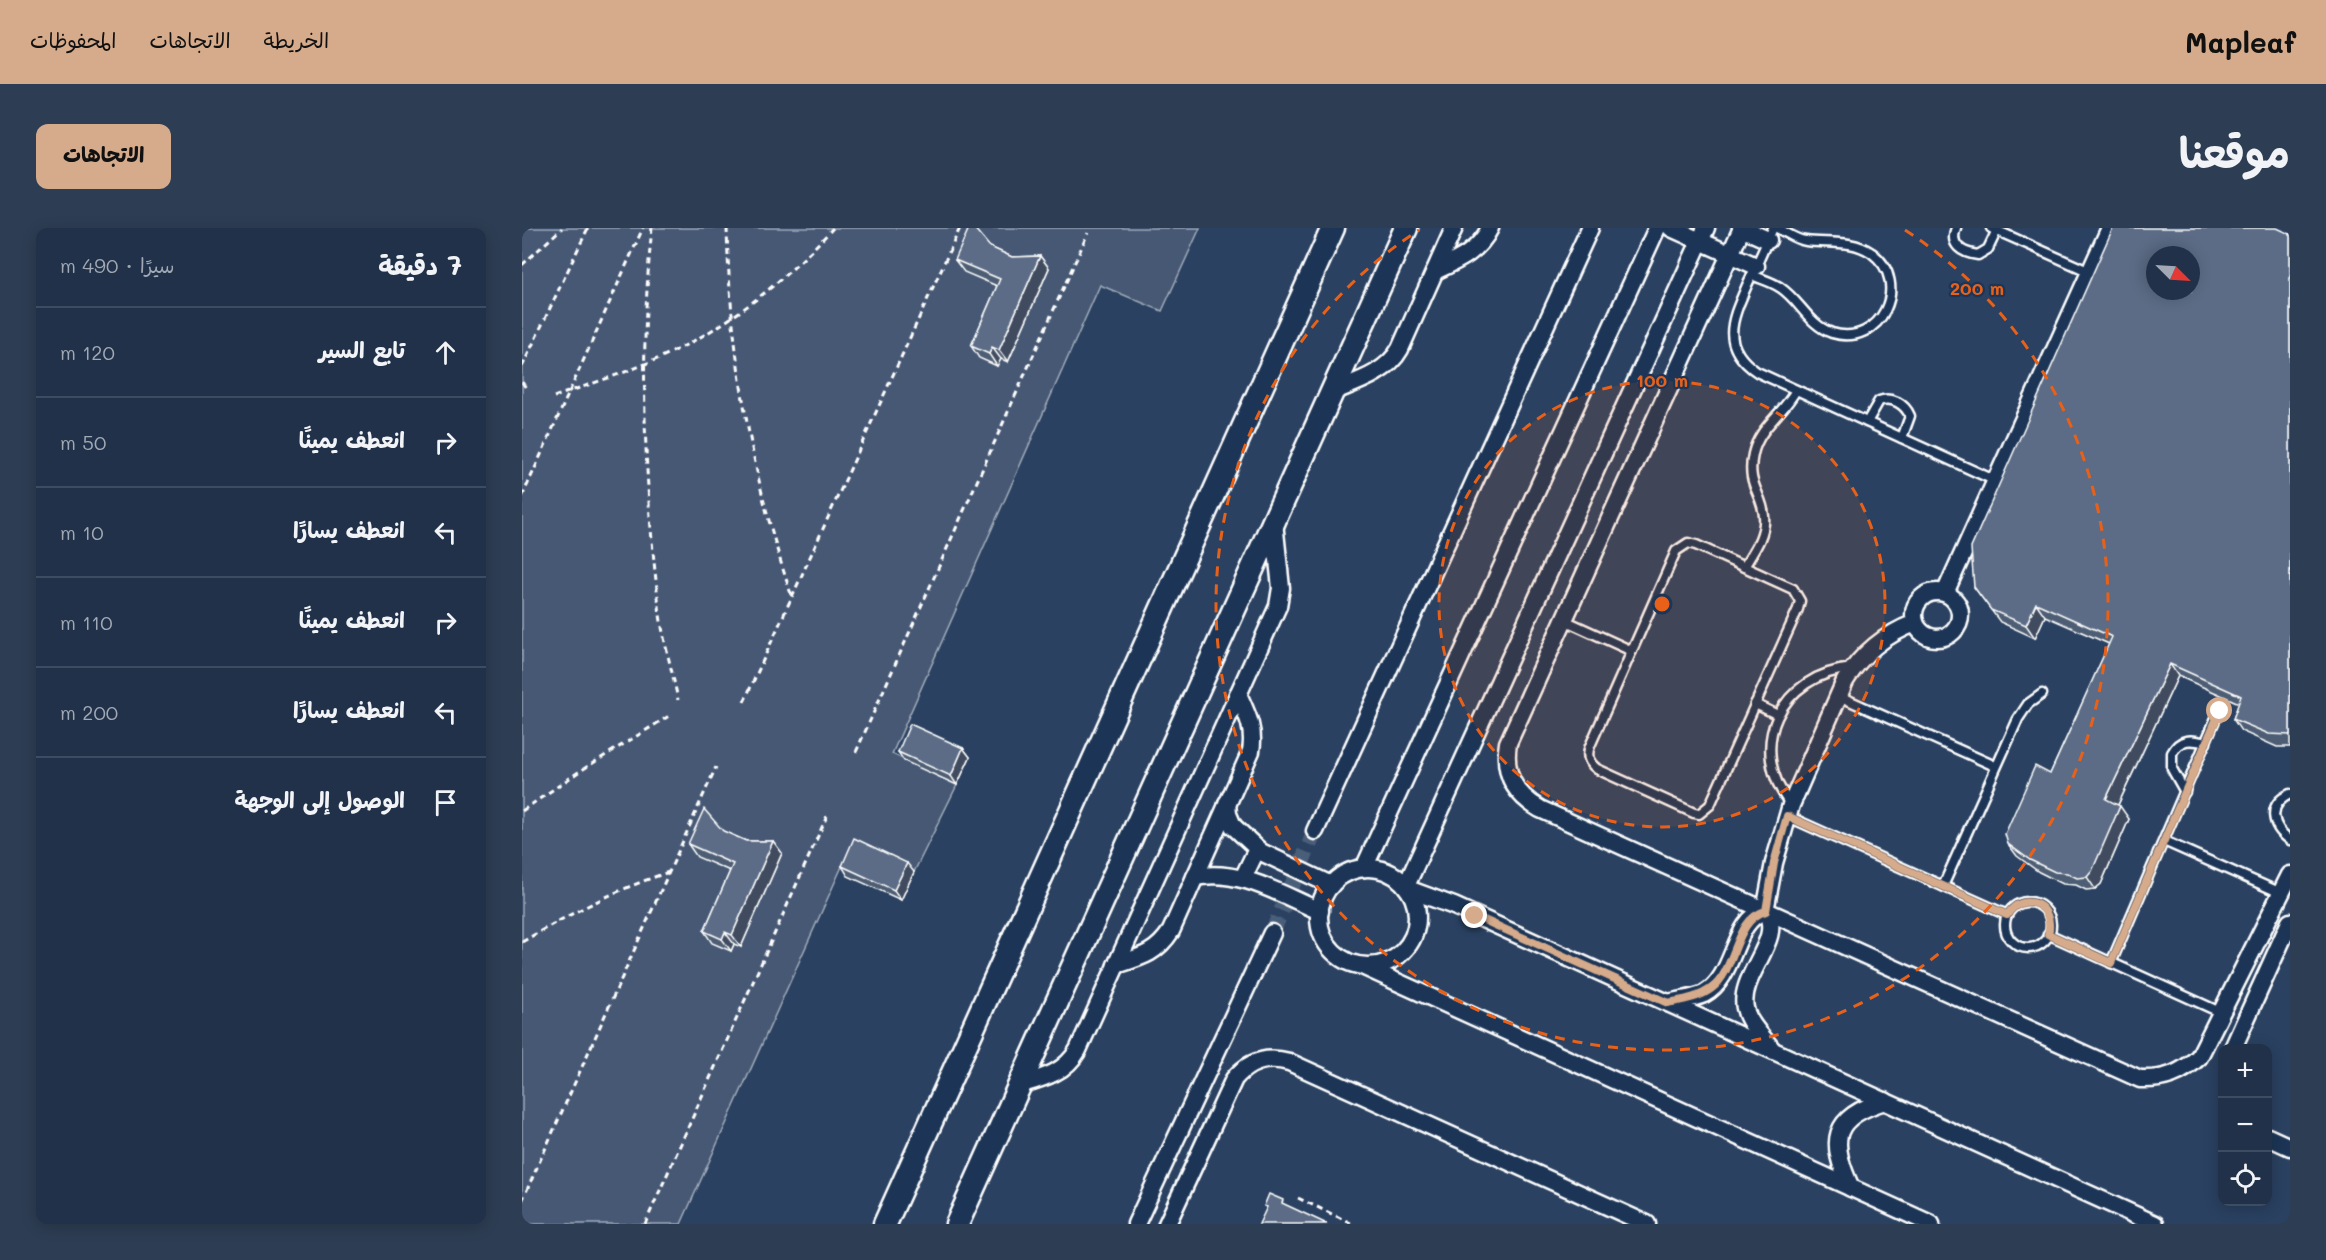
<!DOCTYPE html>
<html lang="ar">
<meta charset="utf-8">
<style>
:root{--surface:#203149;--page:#2d3d53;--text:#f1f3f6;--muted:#a2a9b4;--line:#3d4c61;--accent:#d6ab8b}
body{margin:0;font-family:Mali,"Playpen Sans Arabic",sans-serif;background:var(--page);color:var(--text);direction:rtl}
.controls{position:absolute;right:18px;bottom:18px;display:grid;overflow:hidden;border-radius:12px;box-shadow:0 3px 15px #0003}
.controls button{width:54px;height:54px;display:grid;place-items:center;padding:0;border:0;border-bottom:2px solid var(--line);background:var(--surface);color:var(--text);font:30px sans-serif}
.compass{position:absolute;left:1624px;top:18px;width:54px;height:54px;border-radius:50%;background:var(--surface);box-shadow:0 3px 15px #0003;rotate:114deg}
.stop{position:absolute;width:18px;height:18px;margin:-14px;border:4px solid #d6ab8b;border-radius:50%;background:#fff}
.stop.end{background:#d6ab8b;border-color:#fff;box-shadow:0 2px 6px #0008}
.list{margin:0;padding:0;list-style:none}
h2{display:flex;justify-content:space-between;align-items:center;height:78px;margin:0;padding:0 24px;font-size:26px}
h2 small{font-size:20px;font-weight:400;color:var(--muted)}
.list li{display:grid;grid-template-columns:39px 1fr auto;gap:18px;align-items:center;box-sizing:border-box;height:90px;padding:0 24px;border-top:2px solid var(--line)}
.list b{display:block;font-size:22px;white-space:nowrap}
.list em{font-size:20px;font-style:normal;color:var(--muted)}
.icon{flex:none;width:33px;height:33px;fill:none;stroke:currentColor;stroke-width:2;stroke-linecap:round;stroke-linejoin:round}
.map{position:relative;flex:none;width:1768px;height:996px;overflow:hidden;direction:ltr;border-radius:12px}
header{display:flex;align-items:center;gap:36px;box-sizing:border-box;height:84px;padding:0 30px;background:var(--accent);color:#111}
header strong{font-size:28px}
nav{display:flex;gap:33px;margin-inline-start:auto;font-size:21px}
.intro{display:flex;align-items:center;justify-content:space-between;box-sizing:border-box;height:144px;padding:0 36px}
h1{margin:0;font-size:42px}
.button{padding:15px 27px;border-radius:12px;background:var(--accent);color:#111;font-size:21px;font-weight:700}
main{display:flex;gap:36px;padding:0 36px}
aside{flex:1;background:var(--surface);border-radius:12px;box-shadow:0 3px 15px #0003}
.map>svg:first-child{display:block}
</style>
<header>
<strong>Mapleaf</strong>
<nav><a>الخريطة</a><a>الاتجاهات</a><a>المحفوظات</a></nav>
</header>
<div class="intro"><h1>موقعنا</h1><a class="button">الاتجاهات</a></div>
<main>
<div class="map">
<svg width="1768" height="996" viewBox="0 0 1768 996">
<rect width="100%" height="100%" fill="#2a4161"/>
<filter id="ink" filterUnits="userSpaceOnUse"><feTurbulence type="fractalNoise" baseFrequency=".0167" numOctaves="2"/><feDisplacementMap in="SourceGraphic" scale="12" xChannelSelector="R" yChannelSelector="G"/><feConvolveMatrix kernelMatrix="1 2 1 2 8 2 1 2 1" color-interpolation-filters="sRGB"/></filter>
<g filter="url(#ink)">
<path fill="#465975" stroke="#a2acba" stroke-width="1.5" d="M0,0h678l-38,83 -62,-26 -208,469 65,31 -43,87 -61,-30 -172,382h-159z"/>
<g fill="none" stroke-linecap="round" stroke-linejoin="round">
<path stroke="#4a5e79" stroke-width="16" stroke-dasharray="16 8" stroke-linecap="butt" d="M750,705l43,-102"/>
<g stroke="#fff" stroke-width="13">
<g id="lane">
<path d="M1251,0c-8,18 -16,37 -25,55 -15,35 -30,62 9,89l239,109"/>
<path d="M1434,0c-7,17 6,25 22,27l10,-6 9,-19"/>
<path d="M1469,0l99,44"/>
<path d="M1230,47c9,4 21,7 29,13 19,13 28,37 51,45 49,15 80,-50 40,-80 -20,-14 -44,-9 -66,-12 -10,-1 -20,-9 -29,-13"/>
<path d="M1345,194l12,-21c13,-5 26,3 31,15l-8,22"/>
<path d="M1166,315l8,2 97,44 7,12 -2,8 -88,196 -11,9 -5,-1 -97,-44c-8,-6 -11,-13 -7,-23l86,-195z"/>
<path d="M1222,339c9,-15 22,-32 20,-51 -2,-24 -18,-31 -11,-62 6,-27 30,-40 43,-64"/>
<path d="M1042,392l68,31"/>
<path d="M1317,468l156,70"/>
<path d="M1233,476l23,11"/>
<path d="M1663,564l-13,-23v-16c8,-15 19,-14 34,-10"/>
<path d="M1768,566c-24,11 -18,33 0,46"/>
<path d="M1269,577c-46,-58 -11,-131 62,-137"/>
<path d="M1265,588l220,99"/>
<path d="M1642,613l117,52"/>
<path d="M1421,658l75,-167 10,-15 14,-10"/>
<circle cx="1506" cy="697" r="23"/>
<path d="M1526,706l174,79"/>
<path d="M1589,735l108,-252"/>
</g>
</g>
<g stroke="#fff" stroke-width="21">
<g id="street">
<path d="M1149,0l85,38"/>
<path d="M1219,0l27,12"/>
<path d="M1220,0l-234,515c-5,30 6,51 32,66l600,270c24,1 41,-5 59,-22l91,-182"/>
<path d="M913,43c24,-11 43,-19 55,-43"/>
<path d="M810,164c24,-10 54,-18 68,-43l54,-121"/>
<circle cx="1415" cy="387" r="23"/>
<path d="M1423,365l165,-365"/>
<path d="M705,575l1,11 5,12 28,26 70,33"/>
<path d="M793,603l275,-603"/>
<path d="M842,640l293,-640"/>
<circle cx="846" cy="689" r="49"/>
<path d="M673,649c44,-9 85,17 125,34"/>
<path d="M721,650l14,-29"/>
<path d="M884,658l300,-658"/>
<path d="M886,661l46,17 701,318"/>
<path d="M594,737c25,-8 40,-11 55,-34l80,-180c4,-22 -4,-37 -13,-57"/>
<path d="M840,738l569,258"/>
<path d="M1146,775c12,-3 25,-4 36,-9 33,-18 28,-74 61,-83"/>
<path d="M1249,820c-9,-12 -23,-25 -26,-40 -7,-33 41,-70 20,-97l9,-48 17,-58 54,-124c17,-28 39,-46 70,-58"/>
<path d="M1711,820l57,-126"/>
<path d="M497,857c24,-7 46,-12 59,-35l200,-444 3,-18 -7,-66"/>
<path d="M1746,909l22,10"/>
<path d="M1329,960c-22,-47 -20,-71 34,-87"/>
<path d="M614,996l136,-291"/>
<path d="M645,996l67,-145c15,-18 33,-23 55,-17l358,162"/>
</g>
</g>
<g stroke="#fff" stroke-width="27">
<g id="secondary">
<path d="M363,996l448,-996"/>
<path d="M435,996l449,-996"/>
</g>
</g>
<g stroke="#fff" stroke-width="3" stroke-dasharray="6 4.5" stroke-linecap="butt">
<path d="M130,0c-13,122 -8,257 7,378 3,31 13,63 19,94"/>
<path d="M205,0c3,125 25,250 65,369"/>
<path d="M0,37l40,-37"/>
<path d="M0,139l66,-139"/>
<path d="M0,154l4,6"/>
<path d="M32,169c38,-14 79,-26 116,-44 63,-30 116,-74 163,-125"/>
<path d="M0,269l121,-269"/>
<path d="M222,474l216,-474"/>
<path d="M334,524l232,-519"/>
<path d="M0,583l55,-38 92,-57"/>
<path d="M0,714c47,-28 95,-53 147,-70"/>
<path d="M776,970l55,26"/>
<path d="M0,973l194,-434"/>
<path d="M123,996l182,-408"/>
</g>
<use href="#lane" stroke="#1d3557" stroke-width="8"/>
<use href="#street" stroke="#1d3557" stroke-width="16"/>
<use href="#secondary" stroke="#1d3557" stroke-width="22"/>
</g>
<g fill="#4e5d73" stroke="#fff" stroke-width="1.5">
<path d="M1768,6v513h-13l-36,-16 -8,-12 6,-16 -61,-27 -60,129 11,14 -28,65 -6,5 -9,1 -10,-5 -13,-1 -24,-12 -22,-16 -9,-12 42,-70 59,-130 -64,-28 -10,22 -35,-16 -26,-35z"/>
<path d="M468,19l22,10 28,-1 9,12 -41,94 -7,-3 -4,7 -18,-8 -8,-12 26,-60 -33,-14 -9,-12z"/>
<path d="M441,520l7,9 -13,28 -53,-24 -6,-9z"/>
<path d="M201,603l23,10h27l9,12 -41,94 -7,-3 -3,7 -19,-8 -8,-12 26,-60 -33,-14 -9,-13z"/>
<path d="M320,638l72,6 -13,28 -53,-24z"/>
</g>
<g fill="#404c5e" stroke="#fff" stroke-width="1.5">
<path d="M518,28l9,12 -41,94 -9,-12z"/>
<path d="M470,119l9,12 -4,7 -8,-12z"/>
<path d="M1514,375l9,13 -10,22 -9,-13z"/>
<path d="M1648,436l8,12 -63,135 -9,-12z"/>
<path d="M441,520l7,9 -13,28 -6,-9z"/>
<path d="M1598,578l9,13 -28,65 -6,5 -8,-12z"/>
<path d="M251,613l9,12 -41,94 -9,-12z"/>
<path d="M385,635l7,9 -13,28 -7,-10z"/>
<path d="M203,704l9,12 -3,7 -9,-12z"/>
</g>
<g fill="#5b6c86" stroke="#fff" stroke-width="1.5" fill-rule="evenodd">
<path d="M447,0h5l16,19 22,10 28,-1 -41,94 -7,-3 -3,7 -18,-8 29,-67 -45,-19z"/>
<path d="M1591,0h164l13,6v501l-21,-1 -36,-15 8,-23 -71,-32 -64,135 14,7 -28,65 -5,6 -10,1 -10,-5 -12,-1 -25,-12 -22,-16 -3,-10 30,-68 15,8 62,-137 -76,-34 -10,22 -35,-15 -17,-23 -3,-39zM1633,27h36v36h-36z"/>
<path d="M388,496l53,24 -12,28 -53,-24z"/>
<path d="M182,581l19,22 23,10h27l-41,94 -7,-3 -3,7 -18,-8 29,-67 -45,-20z"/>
<path d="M332,610l53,25 -13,27 -52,-24z"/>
<path d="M747,966l14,6 -1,3 45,21h-68l8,-17 -3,-1z"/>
</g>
</g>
<g fill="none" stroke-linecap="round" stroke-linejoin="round" filter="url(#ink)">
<path stroke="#d6ab8b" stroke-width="8" d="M953,688l193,87c15,-3 31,-5 44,-15 25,-19 22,-69 54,-77l8,-48 13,-47 220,99c16,-25 49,-10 41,19l63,29 109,-252"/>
</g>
<circle cx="1140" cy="376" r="223" fill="#e96118" fill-opacity=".12"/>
<g fill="none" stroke="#e96118" stroke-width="3" stroke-dasharray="10 8">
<circle cx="1140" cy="376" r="223"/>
<path d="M1383 2A446 446 0 1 1 897 2"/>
</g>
<circle cx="1140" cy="376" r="9" fill="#e96118" stroke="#1d3557" stroke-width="3"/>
<g font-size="18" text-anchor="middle" font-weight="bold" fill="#e96118" stroke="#1d3557" stroke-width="4.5" stroke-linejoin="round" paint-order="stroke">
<text x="1455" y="67">200 m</text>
<text x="1140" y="159">100 m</text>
</g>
</svg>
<div class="controls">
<button>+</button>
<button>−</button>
<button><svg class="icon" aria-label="locate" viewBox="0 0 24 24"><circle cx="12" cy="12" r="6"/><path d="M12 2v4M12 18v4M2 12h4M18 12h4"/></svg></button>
</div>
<svg class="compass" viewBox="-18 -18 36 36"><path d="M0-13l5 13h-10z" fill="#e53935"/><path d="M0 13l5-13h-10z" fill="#a2a9b4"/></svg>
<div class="stop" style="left:1698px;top:483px"></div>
<div class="stop end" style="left:953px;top:688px"></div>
</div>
<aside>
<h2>7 دقيقة<small>سيرًا · 490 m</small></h2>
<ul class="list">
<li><svg class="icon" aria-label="ahead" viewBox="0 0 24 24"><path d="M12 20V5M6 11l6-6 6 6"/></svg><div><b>تابع السير</b></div><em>120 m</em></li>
<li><svg class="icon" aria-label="right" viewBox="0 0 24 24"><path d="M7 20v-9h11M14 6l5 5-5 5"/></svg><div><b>انعطف يمينًا</b></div><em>50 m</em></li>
<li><svg class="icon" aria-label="left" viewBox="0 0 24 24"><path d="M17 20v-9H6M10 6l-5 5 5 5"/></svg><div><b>انعطف يسارًا</b></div><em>10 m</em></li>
<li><svg class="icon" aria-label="right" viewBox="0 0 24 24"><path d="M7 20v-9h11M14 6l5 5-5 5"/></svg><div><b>انعطف يمينًا</b></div><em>110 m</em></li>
<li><svg class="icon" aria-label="left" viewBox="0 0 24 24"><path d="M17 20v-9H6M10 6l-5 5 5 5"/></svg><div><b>انعطف يسارًا</b></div><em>200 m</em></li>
<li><svg class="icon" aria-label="arrive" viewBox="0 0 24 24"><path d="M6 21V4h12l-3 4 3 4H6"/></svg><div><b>الوصول إلى الوجهة</b></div></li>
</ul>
</aside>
</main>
